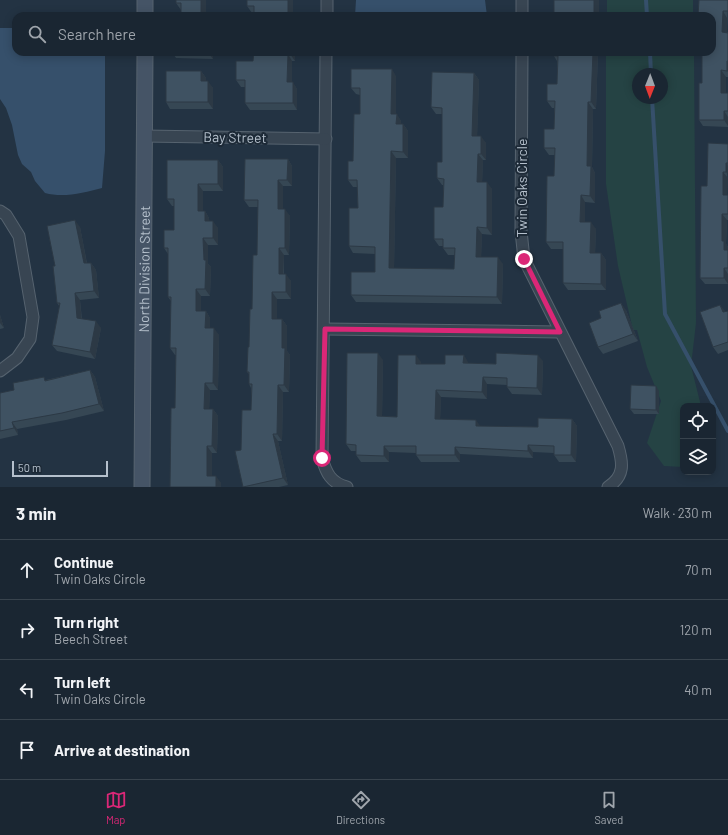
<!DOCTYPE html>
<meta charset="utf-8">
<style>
:root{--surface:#1a2632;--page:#27323e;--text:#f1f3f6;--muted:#9fa5ac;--line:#38434d;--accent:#db2777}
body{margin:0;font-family:Barlow,sans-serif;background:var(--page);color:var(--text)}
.controls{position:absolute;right:12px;bottom:12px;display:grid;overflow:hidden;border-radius:8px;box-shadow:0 2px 10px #0003}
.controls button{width:36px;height:36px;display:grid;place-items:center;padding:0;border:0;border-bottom:1px solid var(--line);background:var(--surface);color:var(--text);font:20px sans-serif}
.compass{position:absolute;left:632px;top:68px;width:36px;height:36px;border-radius:50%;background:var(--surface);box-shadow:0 2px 10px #0003;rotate:181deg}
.scale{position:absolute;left:12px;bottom:10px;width:96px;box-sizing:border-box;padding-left:4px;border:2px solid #b5c0cc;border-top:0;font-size:11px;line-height:14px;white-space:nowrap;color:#b5c0cc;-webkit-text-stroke:3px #1d2a37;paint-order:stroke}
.stop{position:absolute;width:12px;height:12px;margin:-9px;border:3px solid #db2777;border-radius:50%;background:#fff}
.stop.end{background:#db2777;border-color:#fff;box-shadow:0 1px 4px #0008}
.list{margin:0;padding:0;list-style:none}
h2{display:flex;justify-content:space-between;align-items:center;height:52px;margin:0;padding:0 16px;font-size:17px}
h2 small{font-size:13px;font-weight:400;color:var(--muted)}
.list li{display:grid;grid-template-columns:26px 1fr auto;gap:12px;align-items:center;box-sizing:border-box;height:60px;padding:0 16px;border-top:1px solid var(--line)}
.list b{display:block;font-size:15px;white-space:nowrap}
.list p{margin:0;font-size:13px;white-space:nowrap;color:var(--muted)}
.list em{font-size:13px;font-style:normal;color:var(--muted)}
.icon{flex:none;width:22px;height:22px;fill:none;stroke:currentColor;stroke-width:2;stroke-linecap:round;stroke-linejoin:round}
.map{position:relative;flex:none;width:728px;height:487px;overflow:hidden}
.search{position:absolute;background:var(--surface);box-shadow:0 2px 10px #0003;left:12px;right:12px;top:12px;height:44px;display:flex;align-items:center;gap:10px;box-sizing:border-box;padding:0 14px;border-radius:12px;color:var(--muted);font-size:15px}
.sheet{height:292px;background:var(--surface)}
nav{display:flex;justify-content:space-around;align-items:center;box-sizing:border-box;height:56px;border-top:1px solid var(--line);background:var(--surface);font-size:11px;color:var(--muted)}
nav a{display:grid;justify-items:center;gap:2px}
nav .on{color:var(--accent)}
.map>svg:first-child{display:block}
</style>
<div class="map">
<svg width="728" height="487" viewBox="0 0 728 487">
<rect width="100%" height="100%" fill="#233343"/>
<g fill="#254344" fill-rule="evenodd">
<rect x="607" y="0" width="86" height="16"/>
<path d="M606,52h88l2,271 -5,43 10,40h-18v61l-19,-1 -17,-23 14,-42 -14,-34 -10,-37h-4l-15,-64 -12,-82zM638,74h24v24h-24z"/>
</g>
<g fill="#36506b">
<path d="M356,0h129l2,16h-132z"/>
<path d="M0,28h16v24h89v99l-3,37c-18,5 -39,10 -57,5l-10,-12 -4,-9 -9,-8 -4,-9 -6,-30 -6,-17 -6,-9z"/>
</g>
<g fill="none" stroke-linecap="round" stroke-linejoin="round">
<g stroke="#36506b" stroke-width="4">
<path d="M646,0l1,16"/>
<path d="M650,52l1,22"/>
<path d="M652,98l13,216 63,117"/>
</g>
<g stroke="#56636f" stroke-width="13">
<g id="street">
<path d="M327,16v-16"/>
<path d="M522,16v-16"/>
<path d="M326,52l-4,406c4,15 9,25 25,29"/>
<path d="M522,52l-1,179 3,28 94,187c5,17 7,30 -10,41"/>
<path d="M144,136l182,3"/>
<path d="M0,211l6,4 13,21 14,81 -3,22 -13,19 -17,13"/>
<path d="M325,329l234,3"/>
</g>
</g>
<g stroke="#56636f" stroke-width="17">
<g id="secondary">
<path d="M145,16v-16"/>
<path id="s1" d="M142,487l3,-435"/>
</g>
</g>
<use href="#street" stroke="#384552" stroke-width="11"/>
<use href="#secondary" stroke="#455466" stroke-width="15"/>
</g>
<g fill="#364754">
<path d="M206,0l-25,10 -5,-7z"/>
<path d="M293,0l-39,13h-2l-5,-7z"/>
<path d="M728,0l-1,32 1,1v44h-2v16h2v34l-25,-1 -4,-6 3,-37 10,-67z"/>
<path d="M172,52h41v7l-37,-1z"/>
<path d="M295,52v9h-3v21l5,7v21h-47l-5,-7v-16h-4l-5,-7 17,-19z"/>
<path d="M554,52h44l-2,57h-3l-1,58 3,6v30l-10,-1v20l11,7 -1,24h6l5,7v30h-38l-5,-7v-34h-12l-5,-7 8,-66 1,-21h-6l-5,-7 10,-19v-21h-2l-5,-7 10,-17v-23l-3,-5z"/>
<path d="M201,71l5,7v3l7,7v21h-43l-4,-7z"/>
<path d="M474,73l5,7 -2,56 9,7v17h-3l-1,22 10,7v46l-10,-1 -1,23 22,7 -1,40 -146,-2 -5,-7 24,-23v-18l-22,-1 -4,-7 9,-38 -1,-21h-4l-5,-7 5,-19 7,-47v-19l-4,-1 -5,-6 45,-12v38l5,7v3h2l5,7v27h-12l-2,110 60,1 1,-14h-7l-5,-7v-2h-4l-5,-7 9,-32v-22h-1l-5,-7 5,-16v-48h-6l-5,-7z"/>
<path d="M728,144l-1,51h1v25h-1l-1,24 2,3v37h-23l-5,-6 7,-92z"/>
<path d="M288,159l4,7v20h-9v23l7,7 -1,39h-5v19l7,7v18h-14v20h5l5,7v25l3,4 -1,37h-6l-1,49h-4l10,44 -9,2h-36l-2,-37 10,-40v-22l-2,-4v-10l-2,-2 10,-117 1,-48h-9l-5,-7z"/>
<path d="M218,160l5,7v24h-20v20h2l4,7v3l9,7v17h-10v19l3,3 -1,29h-9v15h5l4,7v10l9,7 -1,55h-8l-1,19h4l5,7 -1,37h-5v23l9,7 -51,4 5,-79 1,-53h-1l-5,-7 1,-47 -3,-4v-43l-4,-6 10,-18v-24h-2l-5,-7z"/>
<path d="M80,227l7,36h4l5,7 3,28 -19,2 2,19 19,9 -6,31 -38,-8 -5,-6 8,-38 -3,-4 -2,-37z"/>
<path d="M626,310l12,31 -35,13 -5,-7z"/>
<path d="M728,311v39l-10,4 -5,-7 12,-35z"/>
<path d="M0,315l4,13 -4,1z"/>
<path d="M383,360l-1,56 15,1 24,-55v2h24l23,-2v1l28,1 47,-3 -1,34 -30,-1 -5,-7v-2l-20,-1v15l-46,-2 -1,22 40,7 58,1 34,-8 5,7 -1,36h-17l-5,-7v-2l-21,-1v6l-73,-4v8h-39l-5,-7v-2l-27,-1v10h-28l-5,-7v-4h-5l-5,-7z"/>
<path d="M90,370l5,7 9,34 -38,9 -49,9 1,6 -18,4v-46l14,-3 32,-10z"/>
<path d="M659,391v23h-25l-4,-5z"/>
</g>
<g fill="#2c3945">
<rect x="201" y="0" width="5" height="16"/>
<path d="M288,0h5v16h-4l-1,-2z"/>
<rect x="594" y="0" width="5" height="16"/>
<path d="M723,11l4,7v21l-5,-7z"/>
<path d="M208,52h5v7z"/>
<path d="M290,52h5v9l-5,-7z"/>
<path d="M593,52h5l-2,57 -5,-7z"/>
<path d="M288,54l4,7v28l-5,-7z"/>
<path d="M727,61l1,2v9l-1,-1z"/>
<path d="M392,69l4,7v45l-5,-7z"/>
<path d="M721,70l5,7v23l-5,-7z"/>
<path d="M201,71l5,7v10l-5,-7z"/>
<path d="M474,73l5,7 -2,63 -5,-7z"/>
<path d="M208,81l5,7v21l-5,-7z"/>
<path d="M293,82l4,7v21l-4,-7z"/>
<path d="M588,102l5,7 -1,58 3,6v30l-5,-7 -3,-30z"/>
<path d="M724,111l4,6v9l-4,-6z"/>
<path d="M397,114l4,7v10l-5,-7z"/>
<path d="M403,124l5,7v27l-5,-6z"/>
<path d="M481,136l5,7v17l-5,-6z"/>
<path d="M391,151l5,7 -2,116 -5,-6z"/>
<path d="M478,154l5,6 -1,29 -5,-7z"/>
<path d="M288,159l4,7v20l-5,-6z"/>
<path d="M218,160l5,7v24l-5,-7z"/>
<path d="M726,163l2,3v9l-2,-3z"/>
<path d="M723,172l5,6 -1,23 -4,-6z"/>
<path d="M278,180l5,6v30l-5,-7z"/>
<path d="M487,182l5,7v46l-5,-7z"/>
<path d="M198,184l5,7v27l-5,-7z"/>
<path d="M581,195l4,7v27l-5,-7z"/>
<path d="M285,209l5,7 -1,39 -4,-7z"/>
<path d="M205,211l4,7 1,10 -5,-7z"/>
<path d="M722,214l5,6 -1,24 2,3v9l-4,-6 -2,-9z"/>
<path d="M75,220l5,7 8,43 -4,-7z"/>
<path d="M213,221l5,7v17l-5,-7z"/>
<path d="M591,222l5,7 -1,31 -5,-7z"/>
<path d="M477,227l5,7 -1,30 -5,-7z"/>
<path d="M203,238l5,7v19l3,3 -1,29 -5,-7 -1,-29z"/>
<path d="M279,248l5,7 -1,26 -4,-7z"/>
<path d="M601,253l5,7v30l-5,-6z"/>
<path d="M498,257l5,7 -1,40 -5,-7z"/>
<path d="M91,263l5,7 3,28 -5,-7z"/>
<path d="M724,268l4,6v10l-4,-6z"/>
<path d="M286,274l5,7v18l-5,-7z"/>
<path d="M196,289l5,7v22l-5,-7z"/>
<path d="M272,292l5,7v27l-5,-7z"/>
<path d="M75,293l5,7 2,25 -5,-7z"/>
<path d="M621,303l5,7 12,31 -5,-7z"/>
<path d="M720,305l5,6 -2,1z"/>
<path d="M206,311l4,7v17l-5,-7z"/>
<path d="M0,315l4,13 -4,-5z"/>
<path d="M282,319l5,7v25l3,4 -1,37 -5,-7 -2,-37z"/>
<path d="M96,321l5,7 -6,31 -5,-7z"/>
<path d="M214,328l5,7 -1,55 -5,-7z"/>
<path d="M378,353l5,7 -1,63 -5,-7z"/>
<path d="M416,355l5,7v9l-5,-7z"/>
<path d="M464,355l4,7v8l-5,-7z"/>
<path d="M538,355l5,6 -1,34 -5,-7z"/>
<path d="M90,370l5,7 9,34 -5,-7z"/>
<path d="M483,377l4,7v15l-5,-7z"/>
<path d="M205,383l5,7 -1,26 -5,-7z"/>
<path d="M278,385l5,7 -1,49 -5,-7z"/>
<path d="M656,386l3,5v23l-3,-4z"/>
<path d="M436,390l5,7 -1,29 -5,-7z"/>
<path d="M213,409l5,7 -1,37 -5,-7z"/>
<path d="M572,419l5,7 -1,36 -5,-7z"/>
<path d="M476,420l5,7 -5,-1z"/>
<path d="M12,422l5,7 1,6 -4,-7z"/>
<path d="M273,434l5,7 10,44 -5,-7z"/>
<path d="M528,445l5,7v6l-5,-7z"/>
<path d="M207,446l5,7v30l-5,-7z"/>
<path d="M384,446l5,6v10l-5,-6z"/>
<path d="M455,447l5,7v8l-5,-7z"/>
<path d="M216,476l5,7v4h-5z"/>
</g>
<g fill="#3f5262" stroke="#2c3945">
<path d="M176,0h25v16h-20v-13h-5z"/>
<path d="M247,0h41v14h2v2h-36v-10h-7z"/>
<rect x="554" y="0" width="40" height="16"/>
<path d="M699,0h29v11h-5l-1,21 6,1v28h-1v10l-6,-1v23h7v18h-4v9h-25v-37h3v-31h10v-36h-14z"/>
<path d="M254,52h36v2h-2l-1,28h6v21h-48v-23h-9v-19h17z"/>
<path d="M554,52h39l-2,50h-3l-1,64h4l-1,30 -9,-1 -1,27h11l-1,31h11v31l-38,-1v-41h-17l1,-66h7l1,-28h-11v-19h10l1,-28h-8v-17h10l1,-28h-4z"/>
<path d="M351,69h41l-1,45h6l-1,10h7v28l-12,-1 -2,117 65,1 1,-21h-12v-9h-9v-32h9l1,-28 -7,-1v-16h5v-54l-11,-1 1,-35 42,1 -2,63h9v18h-3l-1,28h10v46l-10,-1 -1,30h22l-1,40 -146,-2v-23h24v-25l-26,-1v-38h9l-1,-28h-9v-19h5l1,-47h6v-26h-9z"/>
<path d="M166,71h35v10h7v21h-42z"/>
<path d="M708,143l20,1v19h-2v9h-3v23h5v19h-6v27h2v9h4v18h-4v10h-24l1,-92h6z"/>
<path d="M245,159h43l-1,21h-9v29h7v39h-6v26h7v18h-14v27h10v29h3l-1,37h-6l-1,49h-4l10,44 -40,9 -8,-36 6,-1 1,-40h9l1,-26h-3v-12h-2l1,-25h1l1,-38h2l1,-54h4l1,-55h-14z"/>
<path d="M167,160h51v24h-20v27h7v10h8v17h-10l1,22h2l-1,29h-9v22h10l-1,17h9l-1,55h-8l-1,26h9l-1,37h-5v30h9v11h-46l1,-79h4l1,-60h-6l1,-51h-3v-49h-4v-18h10v-31h-7z"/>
<path d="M75,220l9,43h7l3,28 -19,2 2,25 19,3 -6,31 -38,-7 8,-42h-3l-4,-37h2l-8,-40z"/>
<path d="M621,303l12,31 -35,13 -9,-24 12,-5 -2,-7z"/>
<path d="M720,305l3,7 5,-1v31l-15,5 -13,-35z"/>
<path d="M347,353h31l-1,63 20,1 1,-62h18v9h29v-9h19l-1,8 33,1v-11l42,2 -1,33 -30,-1v-9l-24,-1 -1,15 -46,-2 -1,29 41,1v6l62,1v-9l34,1 -1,36h-17v-9l-26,-1v6l-73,-4v8h-39v-9h-32v10l-28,-1v-10l-10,-1z"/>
<path d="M90,370l9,34 -37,9 -50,9 2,6 -14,3v-38l14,-3 -1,-7 31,-6 1,4z"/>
<path d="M631,385l25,1v24l-26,-1z"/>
</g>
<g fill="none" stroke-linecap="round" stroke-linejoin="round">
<path stroke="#db2777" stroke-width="5" d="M322,458l3,-129 235,3 -36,-73"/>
</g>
<g text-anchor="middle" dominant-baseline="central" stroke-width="4" stroke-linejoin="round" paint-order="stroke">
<g font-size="14" fill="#b5c0cc" stroke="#1d2a37">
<text transform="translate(235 137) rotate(1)">Bay Street</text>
<text transform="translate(521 188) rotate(-90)">Twin Oaks Circle</text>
<text stroke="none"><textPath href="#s1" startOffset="218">North Division Street</textPath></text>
</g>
</g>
</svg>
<div class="controls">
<button><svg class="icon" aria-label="locate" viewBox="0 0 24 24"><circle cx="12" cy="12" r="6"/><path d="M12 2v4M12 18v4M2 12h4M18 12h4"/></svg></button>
<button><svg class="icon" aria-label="layers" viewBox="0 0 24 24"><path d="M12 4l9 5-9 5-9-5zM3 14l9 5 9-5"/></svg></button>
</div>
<svg class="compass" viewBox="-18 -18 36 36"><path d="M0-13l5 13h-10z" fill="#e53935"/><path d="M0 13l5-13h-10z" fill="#9fa5ac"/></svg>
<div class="scale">50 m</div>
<div class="stop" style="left:322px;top:458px"></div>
<div class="stop end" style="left:524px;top:259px"></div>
<div class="search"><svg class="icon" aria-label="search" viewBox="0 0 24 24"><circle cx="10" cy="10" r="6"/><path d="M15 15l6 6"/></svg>Search here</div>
</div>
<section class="sheet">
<h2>3 min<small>Walk · 230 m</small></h2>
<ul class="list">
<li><svg class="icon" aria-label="ahead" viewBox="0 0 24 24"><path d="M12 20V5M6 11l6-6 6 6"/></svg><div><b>Continue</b><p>Twin Oaks Circle</p></div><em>70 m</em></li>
<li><svg class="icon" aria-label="right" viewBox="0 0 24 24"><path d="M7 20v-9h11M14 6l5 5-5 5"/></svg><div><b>Turn right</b><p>Beech Street</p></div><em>120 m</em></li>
<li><svg class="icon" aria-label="left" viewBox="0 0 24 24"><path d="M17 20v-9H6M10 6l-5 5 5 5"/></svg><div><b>Turn left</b><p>Twin Oaks Circle</p></div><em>40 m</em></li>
<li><svg class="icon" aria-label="arrive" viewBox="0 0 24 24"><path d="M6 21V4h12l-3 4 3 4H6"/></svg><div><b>Arrive at destination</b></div></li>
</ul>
</section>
<nav>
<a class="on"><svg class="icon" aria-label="map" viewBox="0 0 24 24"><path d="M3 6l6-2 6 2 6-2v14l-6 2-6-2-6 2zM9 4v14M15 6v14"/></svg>Map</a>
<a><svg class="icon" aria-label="directions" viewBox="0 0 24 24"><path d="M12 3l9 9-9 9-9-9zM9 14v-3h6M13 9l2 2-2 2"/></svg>Directions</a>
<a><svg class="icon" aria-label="saved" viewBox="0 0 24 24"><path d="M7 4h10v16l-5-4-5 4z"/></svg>Saved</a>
</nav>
